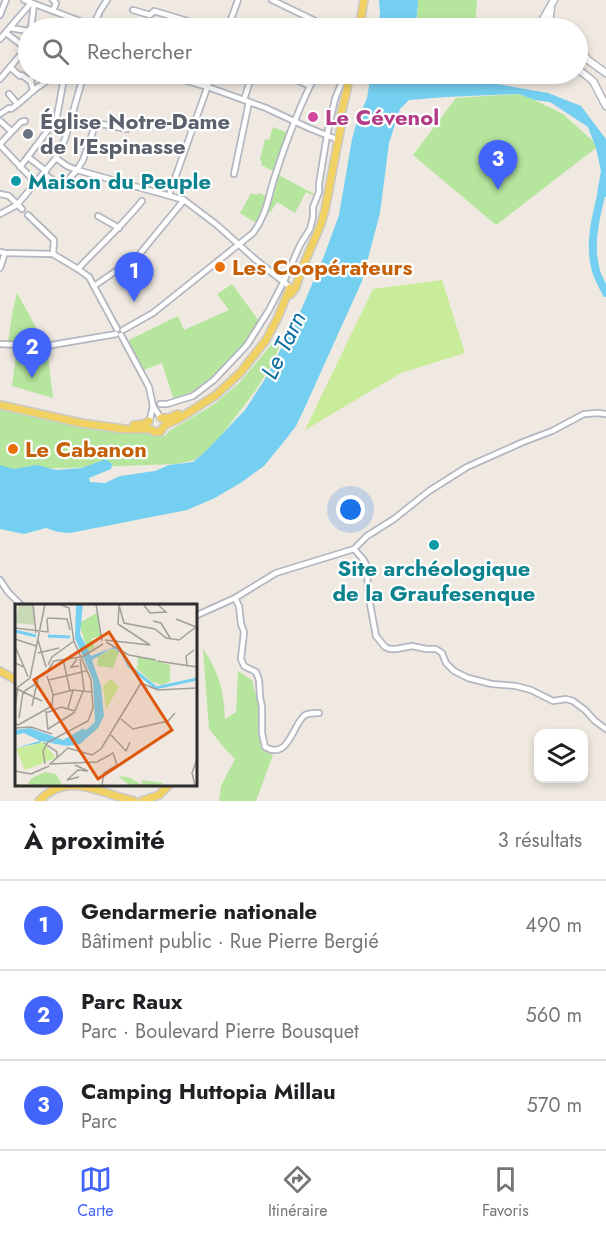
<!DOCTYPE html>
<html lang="fr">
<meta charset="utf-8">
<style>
:root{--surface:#fff;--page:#f6f6f6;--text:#202124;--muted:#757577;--line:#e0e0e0;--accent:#4264fb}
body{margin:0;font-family:Jost,sans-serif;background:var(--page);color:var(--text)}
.controls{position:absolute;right:18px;bottom:18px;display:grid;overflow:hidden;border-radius:12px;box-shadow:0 3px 9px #0003}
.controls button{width:54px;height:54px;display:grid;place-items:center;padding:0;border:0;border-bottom:2px solid var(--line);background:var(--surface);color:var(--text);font:30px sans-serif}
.you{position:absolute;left:351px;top:510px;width:21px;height:21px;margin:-15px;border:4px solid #fff;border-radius:50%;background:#1a73e8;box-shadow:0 0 0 9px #1a73e833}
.badge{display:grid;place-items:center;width:39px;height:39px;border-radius:50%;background:var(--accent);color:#fff;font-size:20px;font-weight:700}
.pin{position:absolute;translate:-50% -50px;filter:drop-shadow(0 2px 3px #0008)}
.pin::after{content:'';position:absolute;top:32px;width:21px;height:18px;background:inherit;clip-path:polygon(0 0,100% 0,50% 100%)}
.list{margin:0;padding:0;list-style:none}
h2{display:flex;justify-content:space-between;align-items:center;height:78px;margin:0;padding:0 24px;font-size:26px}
h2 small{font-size:20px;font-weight:400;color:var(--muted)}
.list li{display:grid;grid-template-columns:39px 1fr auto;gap:18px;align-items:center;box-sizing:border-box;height:90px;padding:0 24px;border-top:2px solid var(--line)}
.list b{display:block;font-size:22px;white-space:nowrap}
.list p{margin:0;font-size:20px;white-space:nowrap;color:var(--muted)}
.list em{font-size:20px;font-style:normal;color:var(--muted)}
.icon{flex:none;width:33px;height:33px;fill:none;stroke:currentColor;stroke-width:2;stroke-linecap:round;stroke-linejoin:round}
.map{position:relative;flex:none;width:606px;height:801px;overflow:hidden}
.search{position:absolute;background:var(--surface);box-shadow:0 3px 9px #0003;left:18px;right:18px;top:18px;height:66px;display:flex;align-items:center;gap:15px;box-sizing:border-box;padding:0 21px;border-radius:33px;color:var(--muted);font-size:22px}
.sheet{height:348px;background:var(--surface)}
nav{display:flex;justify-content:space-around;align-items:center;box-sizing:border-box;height:84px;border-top:2px solid var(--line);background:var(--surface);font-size:16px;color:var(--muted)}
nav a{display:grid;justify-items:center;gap:3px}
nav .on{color:var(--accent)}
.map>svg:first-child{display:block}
</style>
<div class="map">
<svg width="606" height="801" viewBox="0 0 606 801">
<rect width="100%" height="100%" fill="#efe9e1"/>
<g fill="#b6e59e">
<path d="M418,0h59l-2,28h-59z"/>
<path d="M519,94l15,6 29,14 31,28 2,6 -100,77 -83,-70 43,-57z"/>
<path d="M273,127l15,6 -15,38 -12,-6 1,-4 -2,-1 5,-21 4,1z"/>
<path d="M279,175l35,19v2l-8,-4 -11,21 -18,-11 -7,11h-2z"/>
<path d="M251,193l6,2 1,-2 8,3 -6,20 -4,7 -16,-10z"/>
<path d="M232,284l27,37c-17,26 -37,53 -64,69 -6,4 -15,6 -22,8l-11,-35 -18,7 -17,-29 51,-25 6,14 45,-20 -12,-16z"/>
<path d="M17,293l25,45v3l-1,2 -33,-1 5,-33z"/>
<path d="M276,339l5,3 -9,22 -16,26 -46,60 -16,10 -18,4 -167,6 -9,-2v-59l97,21 50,3 8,4 10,-1 4,-5 44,-26 27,-23z"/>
<path d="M17,348h30l6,50 -41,-12z"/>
<path d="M203,649c16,23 21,42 22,70l11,-7 2,-41 14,9 7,29 3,41 11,5 -17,46h-37l2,-15 14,-27 -8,-8 -18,-22z"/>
</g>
<path fill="#c9ec9a" d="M442,280l23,73 -64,20 -96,57 68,-141z"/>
<g fill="#75cff0">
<path d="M379,0h39l-2,28h-39l3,-13z"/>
<path d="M371,74h42l4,4 35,-2 96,17 33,13 25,33v58l-9,-4 4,-22 -5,-23 -8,-21 -38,-25 -16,-2 -15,-6 -73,3 -37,3 -9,9 -11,34 -9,70 -18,68 -56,124 -10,21 -14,18 -18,22 -22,16 -27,16 -28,12 -117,23 -12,-1 -12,-4 -22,6 -24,-5v-64l13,4 24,-4 19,5 26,-2 24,-9 6,5 -1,5 -22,9 1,4 15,1 15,-7 35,-5 14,-6 24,-3 13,-11 39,-41 20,-31 37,-71 22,-52 15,-41 13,-76 5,-18 10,-23z"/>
</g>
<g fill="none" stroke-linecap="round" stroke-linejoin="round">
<path stroke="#75cff0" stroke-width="8" d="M606,176c-7,30 -19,64 -10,95 2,7 7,15 10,22"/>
<g stroke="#b4b7c1" stroke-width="8">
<g id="street">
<path d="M24,0l69,26"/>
<path d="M53,0l3,3 -3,8"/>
<path d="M272,0l58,28"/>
<path d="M133,10l17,5 4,-4 47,14h24"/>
<path d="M0,15l6,-15"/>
<path d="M93,26l7,-15 7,-11"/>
<path d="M10,28l18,3"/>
<path d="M31,28l3,-24"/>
<path d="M223,28l2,-3 5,-3 8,-22"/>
<path d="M6,33l21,16"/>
<path d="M0,39l31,-36"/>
<path d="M25,51l3,9"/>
<path d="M10,67l10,9 2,-1 9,7"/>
<path d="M32,74l-1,8 2,9"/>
<path d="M162,74l46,13 58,21 43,20 27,11"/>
<path d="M284,74l26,12"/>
<path d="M0,79l28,-33"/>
<path d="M9,94l6,7"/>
<path d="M244,100l8,-26"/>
<path d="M0,114l9,-6 2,1c9,-6 16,-13 24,-20 7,-5 14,-9 20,-15"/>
<path d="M0,121l11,10"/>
<path d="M0,144l21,-22 4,-1"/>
<path d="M0,145l36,38"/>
<path d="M28,157l18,14"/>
<path d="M56,158l11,8 10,4 107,30 33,25 39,35 34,27"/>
<path d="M20,167l35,-46 2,-5 7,-38 -4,-4"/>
<path d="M44,174l15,10h5l13,-14 6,-10 13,-37 31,6"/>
<path d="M234,174l15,-72"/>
<path d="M0,194l9,2 13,13"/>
<path d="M169,195l43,-121"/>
<path d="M0,214l17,-9 39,-47 9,-19 19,-65"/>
<path d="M28,215l26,25 -1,14"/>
<path d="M98,216l21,12"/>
<path d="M0,252l5,1 48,1 25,15 11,8 28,52"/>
<path d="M0,268l5,-15"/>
<path d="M78,269c21,-23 44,-43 64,-68"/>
<path d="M94,286l44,-30 46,-56"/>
<path d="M123,330l30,-17 100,-80c15,-20 15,-38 23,-60 11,-34 24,-68 40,-99"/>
<path d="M121,335l28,52 4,19"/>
<path d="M0,344l46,2 70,-12"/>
<path d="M160,404h7l26,-8 21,-16 33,-35 22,-35 16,-31 15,-34 10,-16 3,-12v-10l6,-15v-8l8,-49 8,-36 10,-25"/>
<path d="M150,419l3,-13 7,11"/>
<path d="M354,549l9,10 4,7 1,27 8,43 9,11 5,2h6l16,-3 14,3h10l6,4 4,10 8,8 14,7 24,6 24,2 15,4 22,11 13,-2 7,2 12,9 10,11 11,8"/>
<path d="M0,580l8,12 14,14"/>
<path d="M235,598l4,8 2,18 3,8 -3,27 3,7 12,6 3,8 1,17 2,10v26l3,14c24,14 28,-24 40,-32 4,-2 9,-2 14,-2"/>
<path d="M195,616l40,-18 41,-25 78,-24 13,-13 27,-17 35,-28 38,-24 56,-25 29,-11 32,-17 14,-1 8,1"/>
</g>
</g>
<g stroke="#b4b7c1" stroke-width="9">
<g id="secondary">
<path d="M551,8l-2,15 2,5"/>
<path d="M539,26l15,-26"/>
<path d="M578,46l10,14 18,13"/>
<path d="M578,69l15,12 13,25"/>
</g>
</g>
<g stroke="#c9c9c9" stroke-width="10">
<g id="primary">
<path d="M356,28l5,-10 3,-18"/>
<path d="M339,122l8,-32 2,-16"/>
<path d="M291,294l5,-7 5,-16 20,-47 4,-14 16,-84v-7"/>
<path d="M0,405l81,18 43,6h26l5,3h5l5,-7 15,-7 36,-23 24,-22 26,-33 12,-23 12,-29"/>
<path d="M161,418h8l9,-4"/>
<path d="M134,425l10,-1 5,-3"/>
<path d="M0,671l16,9"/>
<path d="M39,801c29,-31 62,-7 95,0"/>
<path d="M142,801l17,-6 11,-11"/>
</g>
</g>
<use href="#street" stroke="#fff" stroke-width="4.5"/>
<use href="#secondary" stroke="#fff" stroke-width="6"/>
<use href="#primary" stroke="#f2d163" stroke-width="7"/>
</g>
<circle fill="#d1479c" stroke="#fff" stroke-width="2" cx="313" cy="117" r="6"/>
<circle fill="#6b7280" stroke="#fff" stroke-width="2" cx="28" cy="134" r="6"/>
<g fill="#0f9aa8" stroke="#fff" stroke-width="2">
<circle cx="16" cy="181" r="6"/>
<circle cx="434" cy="545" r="6"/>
</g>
<g fill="#e8710a" stroke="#fff" stroke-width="2">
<circle cx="220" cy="267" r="6"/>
<circle cx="13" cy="449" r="6"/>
</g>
<g text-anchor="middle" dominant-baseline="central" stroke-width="4.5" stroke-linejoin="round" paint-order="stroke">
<g font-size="22" font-weight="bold" fill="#b23c85" stroke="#fff" text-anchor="start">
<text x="325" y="117">Le Cévenol</text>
</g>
<g font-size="22" font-weight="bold" fill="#5b616d" stroke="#fff" text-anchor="start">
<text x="40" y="121">Église Notre-Dame<tspan x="40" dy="25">de l'Espinasse</tspan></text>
</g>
<g font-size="22" font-weight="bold" fill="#0d838f" stroke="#fff" text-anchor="start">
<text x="28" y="181">Maison du Peuple</text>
<text x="434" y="568" text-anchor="middle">Site archéologique<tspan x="434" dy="25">de la Graufesenque</tspan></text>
</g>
<g font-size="22" font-weight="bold" fill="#c56008" stroke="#fff" text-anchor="start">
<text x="232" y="267">Les Coopérateurs</text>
<text x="25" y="449">Le Cabanon</text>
</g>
<g font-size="24" font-style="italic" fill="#0d6fa3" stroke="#fff">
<text transform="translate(283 345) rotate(-64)">Le Tarn</text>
</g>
</g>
<g transform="translate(15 604)">
<rect width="182" height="182" fill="#efe9e1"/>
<path d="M82,9l4,23 -10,3 4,8 -7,5 -9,-29zM97,45l7,2 -6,17 -16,-2 1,-10zM123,52l32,9v16l-7,4 -11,-3 -15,-13zM30,168l11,2 6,11h-47v-7l2,6 10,1 5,-7zM103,172l10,1 15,8 -2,-5 22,3 -2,2h-32z" fill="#b6e59e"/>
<path d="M4,0h14l2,21 -20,-2z" fill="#c8d9b8"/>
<path d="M96,75l8,8 -13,22 -3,-23zM28,138l13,16 -31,12 -9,-21z" fill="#c9ec9a"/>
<path d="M61,0h7l-3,30 11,22 23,-9 10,4 -1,5 -7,-7h-6l-18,11 9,26 3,30 -6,12 -18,16 -13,2 -26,-5 -1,2 -25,5 25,-7 -16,-8 -9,2v-5l15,-2 33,12 21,-12 1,3 10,-9 -2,-42 -18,-42z" fill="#75cff0"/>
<path fill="none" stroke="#75cff0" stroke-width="3" d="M0,27l21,5M33,32l22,1M108,50l6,12 27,22 41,-9"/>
<path fill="none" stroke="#a29e99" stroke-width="1.5" d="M18,0l3,29M44,0l10,4 5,34M81,0l6,37M128,0l7,9 16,-1 -9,-8M104,1l5,18 31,6 11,9 13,2 17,-13 -20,-8M32,14l20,1 3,11M138,17l8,2 9,15M0,24l33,4 -1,-13M0,35l21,7M23,36l8,27M90,36l45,5 -32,-21 1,-18M91,38l23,13 27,5M0,42l9,21M23,49l21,-5M67,53l21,-13M48,55l7,32M62,55l-6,8 8,-1M142,57l40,6M0,59l9,4 4,10M33,61l4,-8 22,-16M172,61l-1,-9 8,-6M32,68l7,-11 26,-4M34,76l37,-9M0,84l27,13M38,91l20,-5 19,2M17,102l6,-28M0,103l3,-20 12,-9 15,-74M53,104l5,-18M31,107l2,19M60,107l9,-22 -4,-30M31,109l15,-6 14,4M4,114l4,-26 14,-9M106,115l12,10 35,-8 7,-8M0,119l3,2 34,-19 1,-12 -6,-18M0,124l16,-1 21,7M33,125l27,-17M96,131l15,16 4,-9M29,139l13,9v6M36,159l17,-15 24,7 9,-6 40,-66 17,7 39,-2M30,160l-2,-13 5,-9 40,-21 5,-13 -2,-28 -18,-41M34,160l48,-2 16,-9 4,12 -13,8 -2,12M60,161l13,6 -10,-1 -11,10 12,-3M0,167l16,3 18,-8M180,181l-3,-12 5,-14"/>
<path fill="#df570e" fill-opacity="0.15" stroke="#df570e" stroke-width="3" d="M94,28l63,98 -74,49 -64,-99z"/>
<rect width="182" height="182" fill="none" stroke="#2e2e2e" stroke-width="3"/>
</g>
</svg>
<div class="controls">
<button><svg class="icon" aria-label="layers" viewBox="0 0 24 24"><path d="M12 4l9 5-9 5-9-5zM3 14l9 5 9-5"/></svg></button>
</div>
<div class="you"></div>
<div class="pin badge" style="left:134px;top:302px">1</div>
<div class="pin badge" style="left:32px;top:378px">2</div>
<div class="pin badge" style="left:498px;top:190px">3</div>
<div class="search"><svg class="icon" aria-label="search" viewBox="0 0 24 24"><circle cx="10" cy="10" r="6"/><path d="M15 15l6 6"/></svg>Rechercher</div>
</div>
<section class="sheet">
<h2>À proximité<small>3 résultats</small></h2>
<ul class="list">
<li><span class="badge">1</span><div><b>Gendarmerie nationale</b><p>Bâtiment public · Rue Pierre Bergié</p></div><em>490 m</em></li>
<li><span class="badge">2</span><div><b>Parc Raux</b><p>Parc · Boulevard Pierre Bousquet</p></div><em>560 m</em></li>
<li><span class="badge">3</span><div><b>Camping Huttopia Millau</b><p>Parc</p></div><em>570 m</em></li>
</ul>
</section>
<nav>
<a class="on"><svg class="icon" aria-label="map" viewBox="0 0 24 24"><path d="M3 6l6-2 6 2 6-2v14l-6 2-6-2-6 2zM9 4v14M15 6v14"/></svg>Carte</a>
<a><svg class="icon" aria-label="directions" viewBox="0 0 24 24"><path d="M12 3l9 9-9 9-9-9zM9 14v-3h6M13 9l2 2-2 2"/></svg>Itinéraire</a>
<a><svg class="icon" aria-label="saved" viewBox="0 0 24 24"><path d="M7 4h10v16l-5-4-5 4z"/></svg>Favoris</a>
</nav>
